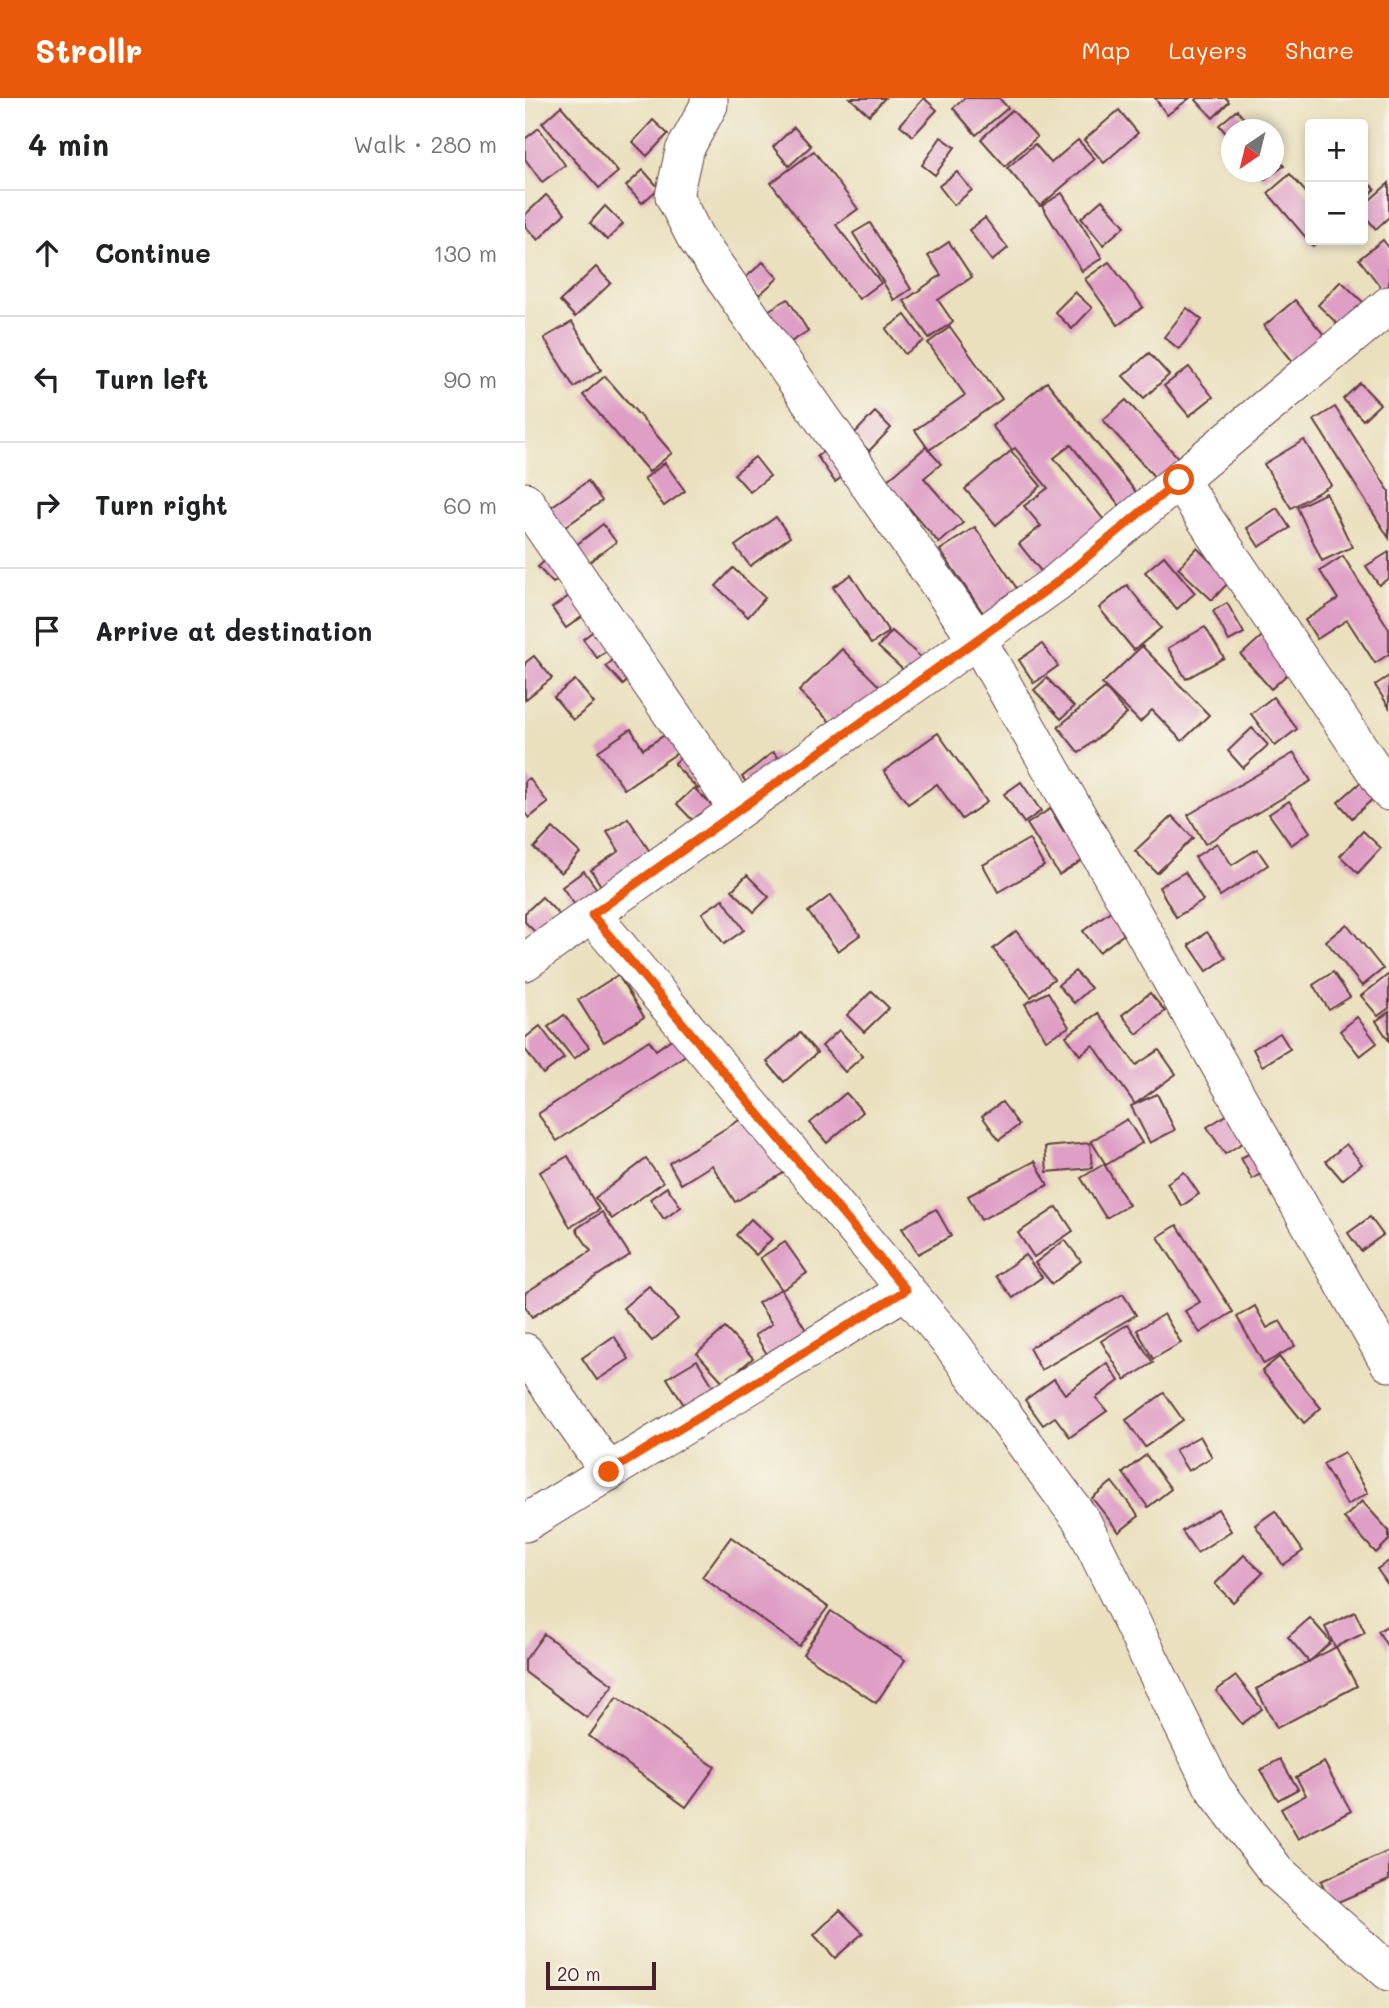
<!DOCTYPE html>
<meta charset="utf-8">
<style>
:root{--surface:#fff;--page:#f6f6f6;--text:#202124;--muted:#757577;--line:#e0e0e0;--accent:#ea580c}
body{margin:0;font-family:Mali,sans-serif;background:var(--page);color:var(--text)}
.controls{position:absolute;right:21px;top:21px;display:grid;overflow:hidden;border-radius:7px;box-shadow:0 4px 10px #0003}
.controls button{width:63px;height:63px;display:grid;place-items:center;padding:0;border:0;border-bottom:2px solid var(--line);background:var(--surface);color:var(--text);font:35px sans-serif}
.compass{position:absolute;left:696px;top:21px;width:63px;height:63px;border-radius:50%;background:var(--surface);box-shadow:0 4px 10px #0003;rotate:215deg}
.scale{position:absolute;left:21px;bottom:18px;width:110px;box-sizing:border-box;padding-left:7px;border:4px solid #4a1f2b;border-top:0;font-size:19px;line-height:24px;white-space:nowrap;color:#4a1f2b;-webkit-text-stroke:5px #f7f3e8;paint-order:stroke}
.stop{position:absolute;width:21px;height:21px;margin:-16px;border:5px solid #ea580c;border-radius:50%;background:#fff}
.stop.end{background:#ea580c;border-color:#fff;box-shadow:0 2px 7px #0008}
.list{margin:0;padding:0;list-style:none}
h2{display:flex;justify-content:space-between;align-items:center;height:91px;margin:0;padding:0 28px;font-size:30px}
h2 small{font-size:23px;font-weight:400;color:var(--muted)}
.list li{display:grid;grid-template-columns:46px 1fr auto;gap:21px;align-items:center;box-sizing:border-box;height:126px;padding:0 28px;border-top:2px solid var(--line)}
.list b{display:block;font-size:26px;white-space:nowrap}
.list em{font-size:23px;font-style:normal;color:var(--muted)}
.icon{flex:none;width:38px;height:38px;fill:none;stroke:currentColor;stroke-width:2;stroke-linecap:round;stroke-linejoin:round}
.map{position:relative;flex:none;width:864px;height:1910px;overflow:hidden}
header{display:flex;align-items:center;gap:42px;box-sizing:border-box;height:98px;padding:0 35px;background:var(--accent);color:#fff}
header strong{font-size:33px}
nav{display:flex;gap:38px;margin-inline-start:auto;font-size:24px}
main{display:flex}
aside{flex:1;background:var(--surface)}
.map>svg:first-child{display:block}
</style>
<header>
<strong>Strollr</strong>
<nav><a>Map</a><a>Layers</a><a>Share</a></nav>
</header>
<main>
<aside>
<h2>4 min<small>Walk · 280 m</small></h2>
<ul class="list">
<li><svg class="icon" aria-label="ahead" viewBox="0 0 24 24"><path d="M12 20V5M6 11l6-6 6 6"/></svg><div><b>Continue</b></div><em>130 m</em></li>
<li><svg class="icon" aria-label="left" viewBox="0 0 24 24"><path d="M17 20v-9H6M10 6l-5 5 5 5"/></svg><div><b>Turn left</b></div><em>90 m</em></li>
<li><svg class="icon" aria-label="right" viewBox="0 0 24 24"><path d="M7 20v-9h11M14 6l5 5-5 5"/></svg><div><b>Turn right</b></div><em>60 m</em></li>
<li><svg class="icon" aria-label="arrive" viewBox="0 0 24 24"><path d="M6 21V4h12l-3 4 3 4H6"/></svg><div><b>Arrive at destination</b></div></li>
</ul>
</aside>
<div class="map">
<svg width="864" height="1910" viewBox="0 0 864 1910">
<rect width="100%" height="100%" fill="#f7f3e8"/>
<filter id="ink" filterUnits="userSpaceOnUse"><feTurbulence type="fractalNoise" baseFrequency=".0143" numOctaves="2"/><feDisplacementMap in="SourceGraphic" scale="14" xChannelSelector="R" yChannelSelector="G"/><feConvolveMatrix kernelMatrix="1 2 1 2 8 2 1 2 1" color-interpolation-filters="sRGB"/></filter>
<filter id="wash" filterUnits="userSpaceOnUse"><feTurbulence type="fractalNoise" baseFrequency=".00686" numOctaves="4" result="noise"/><feDisplacementMap in="SourceGraphic" scale="28" xChannelSelector="R" yChannelSelector="G"/><feGaussianBlur stdDeviation="1.57" result="paint"/><feColorMatrix in="noise" values="0 0 0 0 0 0 0 0 0 0 0 0 0 0 0 0 0 1.4 0 .05"/><feComposite in="paint" operator="in"/></filter>
<g filter="url(#wash)">
<rect width="100%" height="100%" fill="#eae0be"/>
<g id="blocks">
<g fill="#df9ec6">
<path d="M325,0h35l-16,17z"/>
<path d="M399,0l13,12 -24,26 -13,-11z"/>
<path d="M440,0h34l9,10 -32,27 -23,-27z"/>
<path d="M630,0h35l-23,17z"/>
<path d="M673,0h28l3,4 -16,16 -17,-18z"/>
<path d="M36,8l57,66 -19,16 -57,-65z"/>
<path d="M487,12l25,27 -32,29 -24,-27z"/>
<path d="M594,12l19,23 -34,30 -20,-23z"/>
<path d="M712,12l16,20h-22v9l-12,-14z"/>
<path d="M128,22l15,14 -21,22 -14,-14z"/>
<path d="M269,29l17,19 -22,20 -16,-19z"/>
<path d="M14,30l26,37 -23,17 -17,-23v-20z"/>
<path d="M416,39l14,10 -20,28 -13,-10z"/>
<path d="M553,42l17,19 -55,47 -33,-38 28,-24 16,19z"/>
<path d="M289,53l44,58 -22,16 45,58 -22,16 -88,-116z"/>
<path d="M748,54l11,14 -20,14 -6,-8h15z"/>
<path d="M118,72l16,18 -17,15 -16,-17z"/>
<path d="M432,74l15,18 -18,15 -15,-19z"/>
<path d="M765,76l20,23v43h11l-8,6 -45,-53z"/>
<path d="M838,80l12,11 -12,13z"/>
<path d="M864,85v34l-13,12 -13,-15v-8z"/>
<path d="M537,95l40,65 -20,13 -40,-65z"/>
<path d="M21,97l19,18 -27,27 -13,-14v-11z"/>
<path d="M577,102l23,26 -22,19 -22,-27z"/>
<path d="M80,108l18,18 -16,16 -17,-17z"/>
<path d="M460,120l23,30 -16,13 -23,-31z"/>
<path d="M345,125l41,66 -17,11 -41,-67z"/>
<path d="M858,142l6,8v44l-3,2 -27,-35z"/>
<path d="M424,144l23,35 -34,23 15,22 -24,16 -25,-37 37,-26 -13,-19z"/>
<path d="M238,164l15,16 -19,17 -15,-16z"/>
<path d="M584,164l34,45 -25,18 -33,-46z"/>
<path d="M71,169l15,16 -36,34 -15,-16z"/>
<path d="M816,183l28,27 -23,24 -28,-27z"/>
<path d="M550,194l17,16 -20,21 -17,-17z"/>
<path d="M263,201l20,32 -19,12 -20,-33z"/>
<path d="M770,202l35,42 -32,26 -34,-42z"/>
<path d="M662,210l15,12 -23,29 -15,-12z"/>
<path d="M380,217l19,26 -19,13 -19,-25z"/>
<path d="M47,224l29,48 -27,17 -30,-49z"/>
<path d="M425,229l52,72 -73,51 -14,-20 50,-35 -37,-52z"/>
<path d="M624,255l20,22 -25,23 -21,-22z"/>
<path d="M664,269l24,30 -24,19 -25,-30z"/>
<path d="M80,278l67,77 -23,19 -66,-77z"/>
<path d="M522,284l93,115 -16,14 -53,-66 -17,13 54,67 -64,50 -25,-31 22,-18 -17,-20 24,-18 -33,-40 -3,2 -20,-24z"/>
<path d="M835,285l20,21 -17,16 -20,-21z"/>
<path d="M601,302l55,61 -23,20 -55,-61z"/>
<path d="M810,309l54,84v47l-75,-118z"/>
<path d="M350,314l16,16 -22,23 -16,-16z"/>
<path d="M779,342l27,45 -40,23 -27,-44z"/>
<path d="M313,344l18,25 -21,15 -18,-26z"/>
<path d="M401,349l15,17 -17,14 39,45 -24,20 -53,-62z"/>
<path d="M486,353l30,35 -45,39 -31,-36z"/>
<path d="M230,359l15,19 -20,16 -16,-18z"/>
<path d="M140,365l20,28 -21,15 -20,-27z"/>
<path d="M63,383l14,20 -40,28 -14,-20z"/>
<path d="M801,395l26,54 -30,14 -25,-54z"/>
<path d="M752,410l13,20 -31,19 -12,-19z"/>
<path d="M251,419l14,20 -40,29 -15,-20z"/>
<path d="M78,426l13,18 -28,21 -13,-17z"/>
<path d="M450,429l47,69 -34,24 -48,-70z"/>
<path d="M672,450l33,33 -18,19 -34,-32z"/>
<path d="M30,453l15,17 -17,15 -15,-16z"/>
<path d="M864,454v26l-10,7 -13,-19z"/>
<path d="M639,458l31,37 -18,16 -32,-37z"/>
<path d="M818,458l46,73v25l-14,9 -28,-43 -30,19 -12,-19 33,-21 -18,-28z"/>
<path d="M208,470l32,30 -17,19 -32,-31z"/>
<path d="M326,477l38,57 -18,12 -38,-57z"/>
<path d="M61,486l14,20 -34,24 -14,-20z"/>
<path d="M602,487l34,43 -27,22 -35,-42z"/>
<path d="M702,505l17,30 -15,8 -16,-30z"/>
<path d="M83,522l14,19 -25,19 -14,-19z"/>
<path d="M680,529l19,31 -38,21 -18,-31z"/>
<path d="M746,530l30,34 -30,27 -30,-34z"/>
<path d="M367,533l33,30 -14,16 -33,-30z"/>
<path d="M517,546l16,22 -24,17 -15,-23z"/>
<path d="M617,548l67,69 -27,26 -30,-31 -12,12 -38,-38z"/>
<path d="M317,551l45,45 -43,42 -45,-45z"/>
<path d="M99,552l18,17 -19,18 -17,-19z"/>
<path d="M9,558l18,22 -27,22v-37z"/>
<path d="M864,578v31l-14,-22z"/>
<path d="M522,580l27,29 -13,12 -27,-29z"/>
<path d="M50,582l19,23 -21,17 -19,-23z"/>
<path d="M580,590l22,26 -48,39 -21,-26z"/>
<path d="M748,599l24,32 -22,17 -24,-32z"/>
<path d="M158,625l12,18 -71,48 -26,-38 33,-22 12,20z"/>
<path d="M727,630l16,17 -25,23 -15,-17z"/>
<path d="M413,635l49,69 -25,17 -25,-35 -29,20 -24,-33z"/>
<path d="M170,645l24,26 -21,20 -24,-25z"/>
<path d="M248,654l18,21 -31,26 -18,-22z"/>
<path d="M769,655l17,28 -106,63 -17,-29z"/>
<path d="M4,680l19,25 -19,15 -4,-5v-32z"/>
<path d="M837,683l14,15 -24,22 -14,-16z"/>
<path d="M496,684l20,29 -17,12 -20,-29z"/>
<path d="M169,690l23,22 -18,17 -22,-23z"/>
<path d="M764,703l21,31 -19,13 -22,-31z"/>
<path d="M525,711l14,23 19,-11 18,28 -42,26 -32,-51z"/>
<path d="M647,718l21,22 -36,35 -22,-22z"/>
<path d="M103,720l39,60 -51,32 -25,-40 28,-19 -12,-19z"/>
<path d="M28,730l27,25 -19,20 -27,-25z"/>
<path d="M838,733l18,17 -23,25 -18,-17z"/>
<path d="M504,741l15,27 -46,26 -15,-27z"/>
<path d="M692,745l15,22 25,-16 11,16 -48,31 -25,-39z"/>
<path d="M59,773l28,39 -22,16 -28,-39z"/>
<path d="M660,774l18,29 -27,16 -17,-30z"/>
<path d="M222,777l22,22 -15,15 -22,-22z"/>
<path d="M306,797l29,40 -22,16 -30,-39z"/>
<path d="M17,799l36,37 -39,2 -14,-14v-9z"/>
<path d="M605,799l15,22 -46,33 -16,-21z"/>
<path d="M198,801l21,31 -20,14 -22,-31z"/>
<path d="M822,826l36,45 -21,17 -36,-45z"/>
<path d="M491,833l38,48 -23,18 -38,-48z"/>
<path d="M682,834l19,26 -19,13 -18,-26z"/>
<path d="M550,873l16,17 -17,15 -16,-18z"/>
<path d="M808,874l17,25 -21,13 -16,-25z"/>
<path d="M864,876v34l-11,8 -17,-20z"/>
<path d="M93,877l26,42 -40,25 -26,-42z"/>
<path d="M347,893l17,17 -25,24 -17,-17z"/>
<path d="M523,894l21,35 -23,13 -21,-36z"/>
<path d="M625,895l15,18 -28,23 -15,-19z"/>
<path d="M864,914v29l-13,-20z"/>
<path d="M573,915l38,52 23,-15 17,24 -41,30 -42,-59 -13,10 -14,-19z"/>
<path d="M39,917l25,32 -15,12 -26,-32z"/>
<path d="M832,919l20,26 -17,13 -20,-25z"/>
<path d="M15,928l24,32 -21,16 -18,-25v-11z"/>
<path d="M159,932l12,18 -139,93 -19,-27 111,-74 7,10z"/>
<path d="M314,932l24,26 -18,16 -23,-26z"/>
<path d="M275,935l17,20 -33,29 -17,-20z"/>
<path d="M755,935l10,16 -28,17 -9,-17z"/>
<path d="M321,995l17,19 -36,31 -17,-20z"/>
<path d="M632,996l18,36 -25,13 -19,-37z"/>
<path d="M477,1004l17,23 -20,15 -17,-24z"/>
<path d="M719,1006l17,27 -36,23 -18,-27z"/>
<path d="M231,1012l29,62 -50,30 -23,-37 -31,19 -12,-21z"/>
<path d="M602,1021l15,24 -36,22 -15,-24z"/>
<path d="M565,1045l2,25 -45,4 -2,-25z"/>
<path d="M744,1045l12,20 -29,16 -11,-21z"/>
<path d="M821,1046l16,20 -20,16 -16,-19z"/>
<path d="M43,1058l31,54 -29,17 -30,-55z"/>
<path d="M121,1061l17,23 -51,37 -17,-21z"/>
<path d="M510,1063l13,24 -67,35 -13,-24z"/>
<path d="M579,1066l25,41 -23,13 -25,-40z"/>
<path d="M659,1074l15,22 -17,12 -15,-23z"/>
<path d="M142,1089l14,20 -17,12 -14,-20z"/>
<path d="M532,1109l16,24 -39,26 -16,-24z"/>
<path d="M411,1111l15,27 -33,18 -16,-26z"/>
<path d="M77,1114l28,43 -98,62 -7,-11v-13l66,-42 -15,-22z"/>
<path d="M845,1119l13,18 -22,16 -13,-18z"/>
<path d="M226,1121l21,20 -16,16 -20,-20z"/>
<path d="M652,1127l56,87 -33,21 -15,-22 15,-9 -42,-65z"/>
<path d="M540,1142l16,21 -29,23 -17,-21z"/>
<path d="M260,1144l22,31 -25,17 -22,-32z"/>
<path d="M500,1157l17,22 -29,21 -17,-22z"/>
<path d="M124,1188l29,33 -26,22 -29,-33z"/>
<path d="M256,1191l28,46 -39,24 -15,-24 17,-11 -14,-21z"/>
<path d="M598,1196l13,21 -95,55 -12,-22z"/>
<path d="M730,1208l12,22 13,-7 15,25 -31,18 -27,-47z"/>
<path d="M639,1216l17,29 -28,16 -16,-29z"/>
<path d="M603,1226l25,39 -28,17 -24,-39z"/>
<path d="M200,1230l28,30 -29,25 -27,-30z"/>
<path d="M89,1238l15,23 -32,21 -15,-22z"/>
<path d="M754,1259l42,51 -17,15 -42,-52z"/>
<path d="M172,1262l21,34 -29,19 -22,-35z"/>
<path d="M582,1265l12,18 -23,17 11,13 -37,26 -15,-20 -12,8 -18,-25 29,-21 11,15z"/>
<path d="M639,1295l19,27 -38,27 -19,-27z"/>
<path d="M675,1338l12,21 -24,14 -13,-21z"/>
<path d="M819,1354l24,41 -21,12 -24,-41z"/>
<path d="M621,1357l25,34 -23,18 -25,-34z"/>
<path d="M587,1384l27,34 -20,16 -27,-34z"/>
<path d="M837,1403l27,30v9l-13,13 -32,-35z"/>
<path d="M693,1411l13,22 -34,22 -15,-22z"/>
<path d="M750,1413l28,40 -20,14 -28,-40z"/>
<path d="M206,1439l97,70 -29,39 -97,-69z"/>
<path d="M719,1457l19,18 -30,29 -18,-18z"/>
<path d="M864,1463v25l-12,-17z"/>
<path d="M306,1513l74,49 -29,43 -73,-49z"/>
<path d="M830,1514l10,21 -30,14 -10,-20z"/>
<path d="M785,1520l21,24 -22,20 -21,-25z"/>
<path d="M864,1527v24l-11,-18z"/>
<path d="M19,1536l69,51 -26,33 -62,-46v-12z"/>
<path d="M811,1549l21,39 -80,42 -21,-39z"/>
<path d="M711,1578l26,33 -20,15 -26,-33z"/>
<path d="M92,1599l98,70 -29,40 -97,-71z"/>
<path d="M755,1661l18,30 -20,11 -18,-30z"/>
<path d="M799,1664l27,49 -53,28 -17,-30 25,-14 -10,-18z"/>
<path d="M864,1753v29l-58,25 -10,-24z"/>
<path d="M315,1812l23,23 -28,25 -21,-23z"/>
</g>
</g>
</g>
<g filter="url(#ink)">
<use href="#blocks" fill-opacity="0" stroke="#623c41" stroke-width="2"/>
<g fill="none" stroke-linecap="round" stroke-linejoin="round">
<g stroke="#623c41" stroke-width="39">
<g id="street">
<path d="M184,0v7l-25,46 -10,45 21,41 282,402 412,724"/>
<path d="M654,382l210,312"/>
<path d="M0,403l213,309"/>
<path d="M67,817l361,431 129,175 131,266 63,84 113,101"/>
<path d="M0,864l531,-379 333,-278"/>
<path d="M0,1254l84,120"/>
<path d="M0,1425l381,-233"/>
</g>
</g>
<use href="#street" stroke="#fff" stroke-width="37"/>
</g>
</g>
<g fill="none" stroke-linecap="round" stroke-linejoin="round" filter="url(#ink)">
<path stroke="#ea580c" stroke-width="9" d="M84,1374l297,-182 -314,-375 464,-332 123,-103"/>
</g>
</svg>
<div class="controls">
<button>+</button>
<button>−</button>
</div>
<svg class="compass" viewBox="-18 -18 36 36"><path d="M0-13l5 13h-10z" fill="#e53935"/><path d="M0 13l5-13h-10z" fill="#757577"/></svg>
<div class="scale">20 m</div>
<div class="stop" style="left:654px;top:382px"></div>
<div class="stop end" style="left:84px;top:1374px"></div>
</div>
</main>
